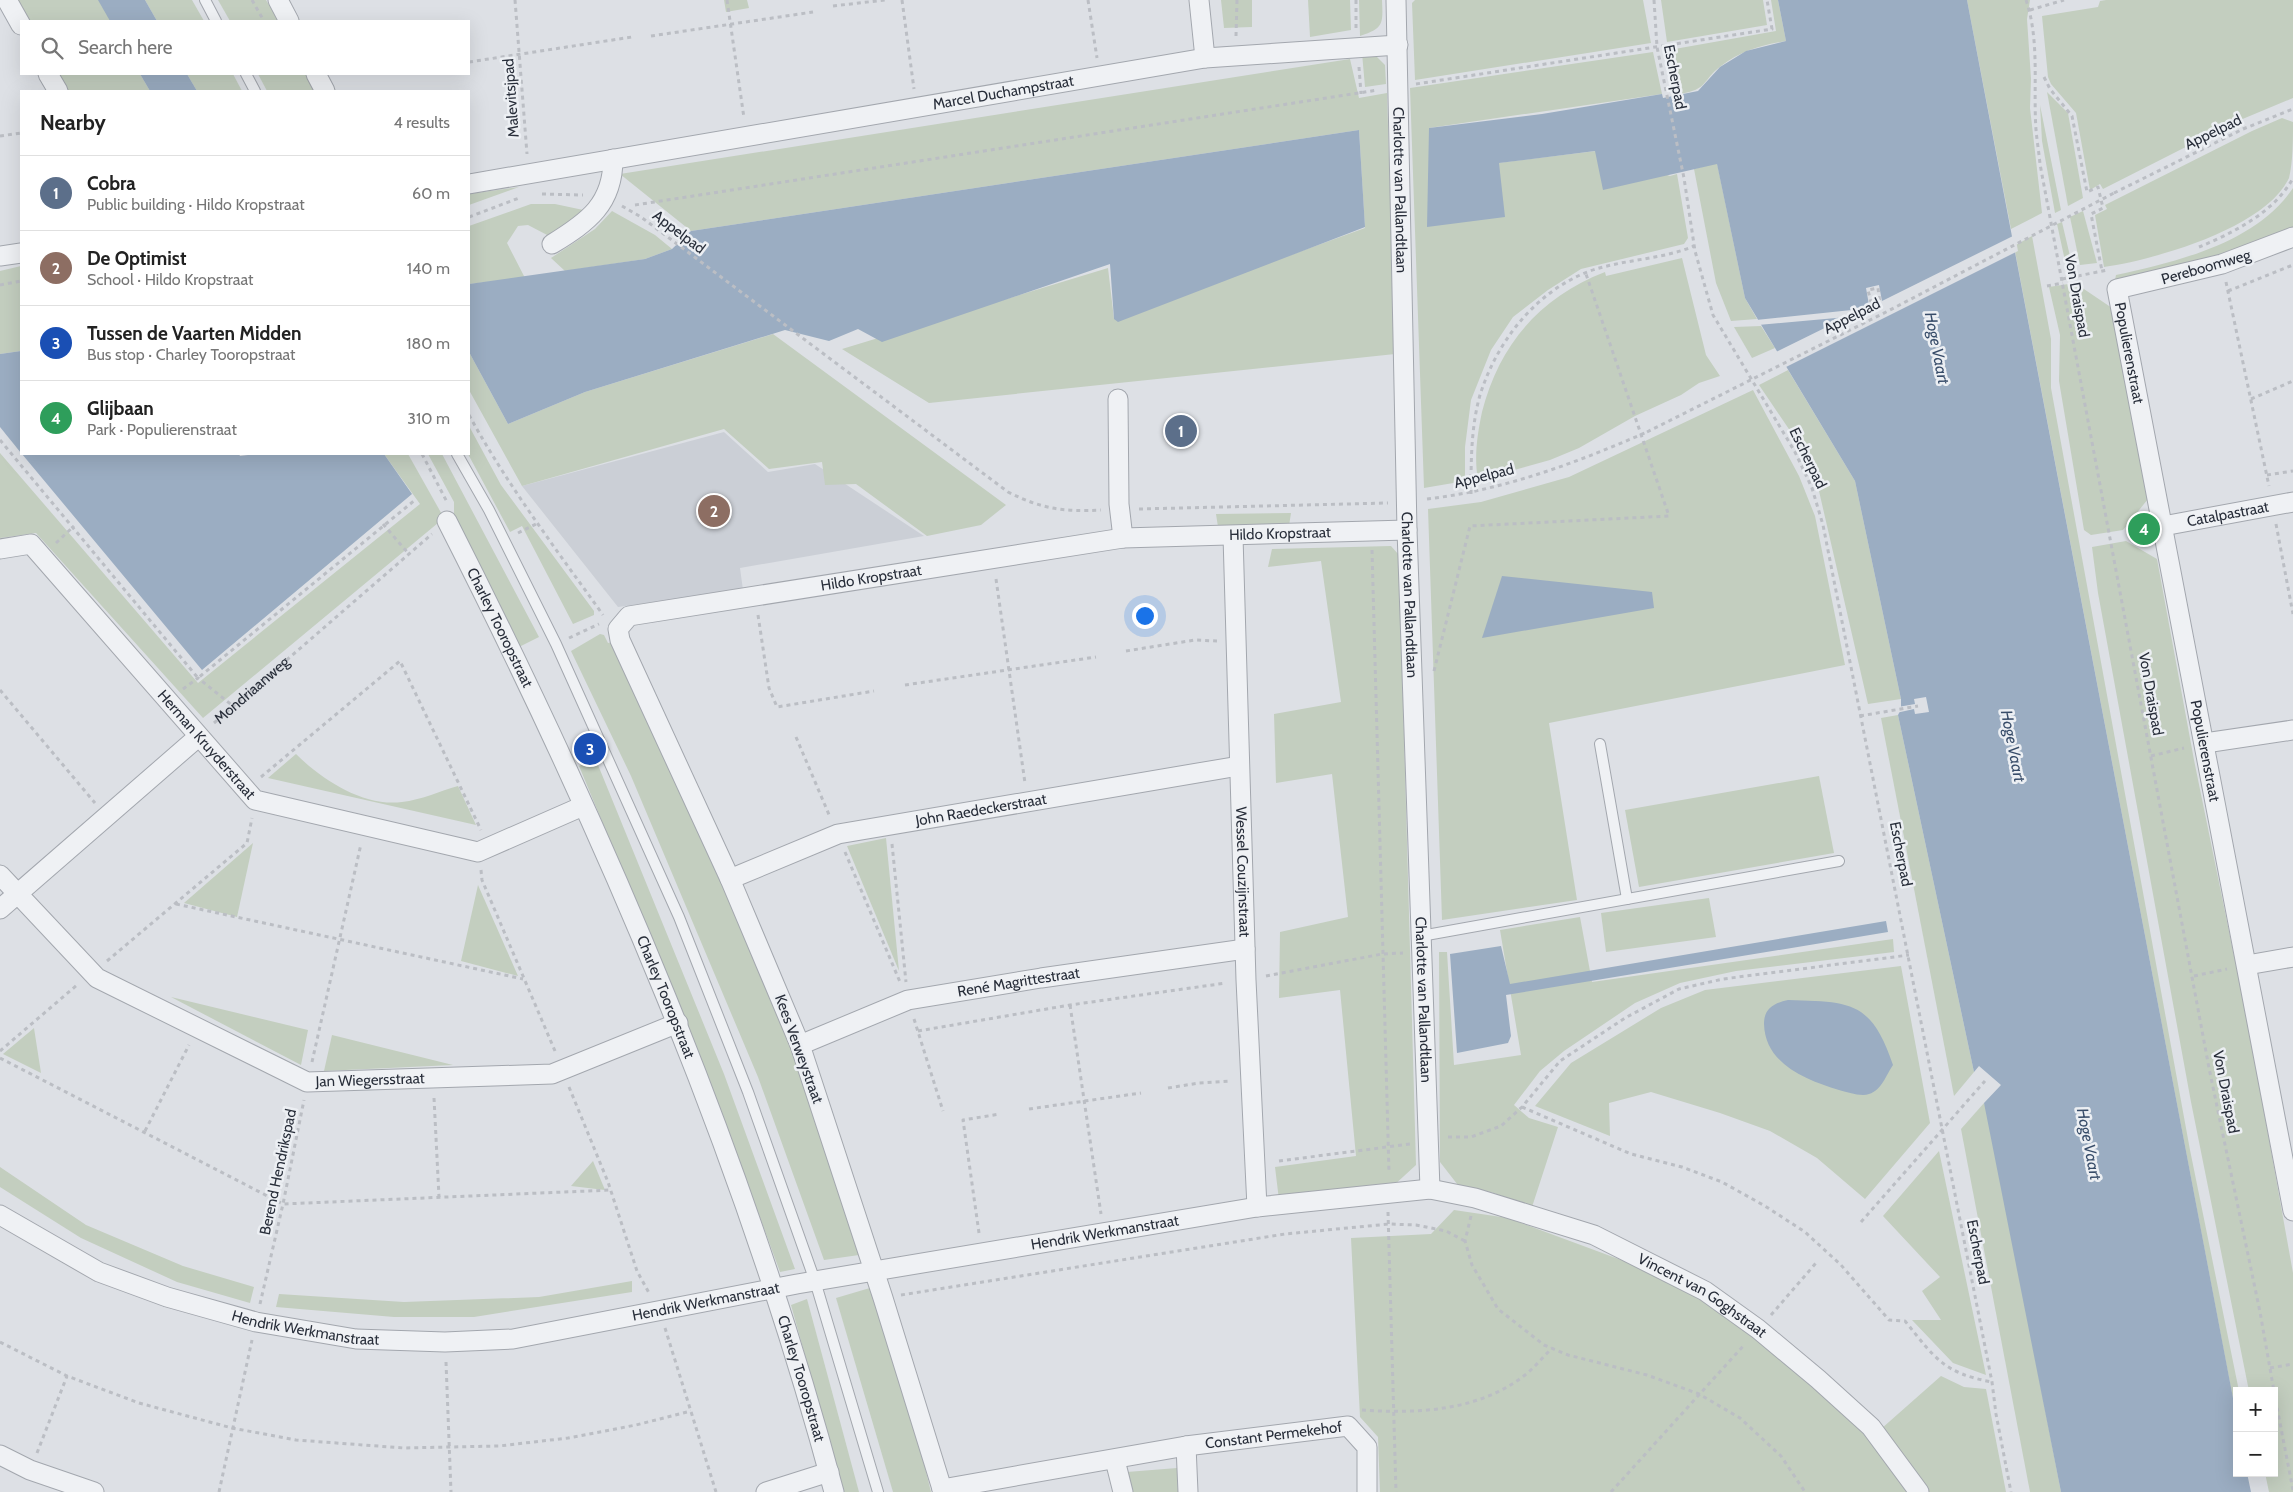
<!DOCTYPE html>
<meta charset="utf-8">
<style>
:root{--surface:#fff;--page:#f6f6f6;--text:#222;--muted:#767676;--line:#e0e0e0;--accent:#bf4e5c}
body{margin:0;font-family:Cabin,sans-serif;background:var(--page);color:var(--text)}
.controls{position:absolute;right:15px;bottom:15px;display:grid;overflow:hidden;border-radius:0px;box-shadow:0 5px 20px #0002}
.controls button{width:45px;height:45px;display:grid;place-items:center;padding:0;border:0;border-bottom:1px solid var(--line);background:var(--surface);color:var(--text);font:25px sans-serif}
.you{position:absolute;left:1144px;top:615px;width:18px;height:18px;margin:-12px;border:4px solid #fff;border-radius:50%;background:#1a73e8;box-shadow:0 0 0 8px #1a73e833}
.badge{display:grid;place-items:center;width:32px;height:32px;border-radius:50%;background:var(--accent);color:#fff;font-size:16px;font-weight:700}
.pin{position:absolute;translate:-50% -50%;border:2px solid #fff;box-shadow:0 1px 5px #0006}
.list{margin:0;padding:0;list-style:none}
h2{display:flex;justify-content:space-between;align-items:center;height:65px;margin:0;padding:0 20px;font-size:21px}
h2 small{font-size:16px;font-weight:400;color:var(--muted)}
.list li{display:grid;grid-template-columns:32px 1fr auto;gap:15px;align-items:center;box-sizing:border-box;height:75px;padding:0 20px;border-top:1px solid var(--line)}
.list b{display:block;font-size:19px;white-space:nowrap}
.list p{margin:0;font-size:16px;white-space:nowrap;color:var(--muted)}
.list em{font-size:16px;font-style:normal;color:var(--muted)}
.icon{flex:none;width:28px;height:28px;fill:none;stroke:currentColor;stroke-width:2;stroke-linecap:round;stroke-linejoin:round}
.map{position:relative;flex:none;width:2293px;height:1492px;overflow:hidden}
.search{position:absolute;background:var(--surface);box-shadow:0 5px 20px #0002;left:20px;top:20px;width:450px;height:55px;display:flex;align-items:center;gap:12px;box-sizing:border-box;padding:0 18px;border-radius:0px;color:var(--muted);font-size:19px}
.panel{position:absolute;background:var(--surface);box-shadow:0 5px 20px #0002;left:20px;top:90px;width:450px;height:365px;border-radius:0px}
.map>svg:first-child{display:block}
</style>
<div class="map">
<svg width="2293" height="1492" viewBox="0 0 2293 1492">
<rect width="100%" height="100%" fill="#dde0e5"/>
<path fill="#cbcfd6" d="M724,432l44,40 47,-8 109,72 -184,32 3,22 -125,17 -96,-121z"/>
<g fill="#c3cebf">
<path d="M17,0h82l12,21h-83z"/>
<path d="M145,0h47l12,21h-47z"/>
<path d="M218,0h48l13,21h-49z"/>
<path d="M724,0h23l2,8 -23,4z"/>
<path d="M1221,0h31v27l-28,1z"/>
<path d="M1308,0h42l1,30 -41,7z"/>
<path d="M1359,0h23c1,24 2,28 -22,36z"/>
<path d="M1415,0h228l8,43 -236,37 -3,-77z"/>
<path d="M1661,0h102l4,25 -100,17z"/>
<path d="M1771,0h7l8,41c-24,4 -46,10 -65,25 -20,15 -12,23 -41,28l-11,-44 107,-19z"/>
<path d="M1967,0h63l-3,19 4,60 -1,29 12,105 -31,16z"/>
<path d="M2106,0h187v98l-60,25 -130,66 -3,-5 -10,6 -14,-77 -25,-29 -3,-7 -6,-61 56,-9 2,-6z"/>
<path d="M1372,52l13,13 1,19 -21,3 -3,-34z"/>
<path d="M1653,52l9,42 -233,34 69,35 98,-12 74,25 7,-2 11,64 -4,6 -103,25 -33,21 -35,27 -22,33 -20,50 -6,47v34l-41,7 -14,-400z"/>
<path d="M1350,59l9,39 28,-5 8,261 -466,49 -87,-54 266,-81 6,51 251,-91 -6,-98 -668,101 -71,-57z"/>
<path d="M57,74h83l10,17h-83z"/>
<path d="M187,74h46l9,17h-45z"/>
<path d="M258,74h52l10,17h-53z"/>
<path d="M2047,92l21,21 15,85 -15,8z"/>
<path d="M2040,105l21,105 -6,3 -13,-72z"/>
<path d="M2282,118l11,4c0,18 0,40 -4,56 -23,50 -135,82 -185,89l-9,-52 12,-6 -2,-4 147,-74z"/>
<path d="M1717,163l28,135 12,21 -26,2 -15,-38 -22,-114z"/>
<path d="M519,187l-50,18v-11z"/>
<path d="M2293,188v41l-57,23 -121,28 1,-5c60,-13 140,-32 177,-87z"/>
<path d="M531,204h24l33,7 -37,26 -23,-12 -10,1 -11,17 18,35 -56,6v-58z"/>
<path d="M612,211l43,24 17,14 -27,10 -80,12 -14,-13 44,-29z"/>
<path d="M2083,211l14,52 -17,2 -10,-48z"/>
<path d="M2062,222l11,47 -6,1 -10,-46z"/>
<path d="M2032,236l19,103v49l139,762 49,241h-2v29l-223,-1174z"/>
<path d="M1682,258l24,97 14,21 -21,7 -18,12 -46,21 -56,32 -29,12 -72,20c-4,-23 -1,-44 4,-68 17,-67 58,-115 123,-140l1,4z"/>
<path d="M21,266v85l-21,3v-83z"/>
<path d="M2075,283l37,25 36,191 -25,31 -32,5 -7,-5 -25,-149 1,-46 -11,-48z"/>
<path d="M1761,326l14,22 -23,10 -18,-31z"/>
<path d="M773,334l233,171 -25,20 -54,11 -71,-52 -31,1 -3,-23 -53,7 -45,-40 -202,57 -53,-96v-38l39,72 77,-32z"/>
<path d="M1788,370l67,111 46,218 -33,5 -49,-213 -24,-53 -36,-53z"/>
<path d="M1753,390l46,86 16,40 30,149 -296,58 28,177 -135,20 -14,-411 53,-7 88,-25z"/>
<path d="M469,426l32,59 93,126v4l-21,9 -51,-98 -12,6 -42,-78z"/>
<path d="M0,453l198,230 222,-179 -36,-50h24l36,64 -241,200 -167,-185 -36,5z"/>
<path d="M428,454h14l97,183 -20,10 -65,-131v-14z"/>
<path d="M2146,512l6,33 -21,-13z"/>
<path d="M1291,513l-2,13 -71,1 -2,-13z"/>
<path d="M2126,541l31,18 37,201 57,279 42,234v219h-24l-4,-19h9v-82h-25l-58,-289 -93,-509 -6,-46z"/>
<path d="M1391,546l8,9 17,610 -24,22 -113,13 -4,-33 81,-11 -16,-166 -61,8 1,-66 68,-15 -16,-143 -56,9 -2,-69 67,-12 -20,-141 -53,6 4,-18z"/>
<path d="M600,634l4,1 4,8 5,-1 177,394 76,218 -42,6 -66,-183 -127,-301 -60,-125z"/>
<path d="M1898,715l76,357 -20,24 -73,-378z"/>
<path d="M296,754c26,26 68,53 106,48 19,-2 38,-11 56,-16l18,39 -208,-47z"/>
<path d="M596,760l128,314 71,195 -15,3 -71,-193 -130,-313z"/>
<path d="M1819,776l15,77 -195,34 -14,-77z"/>
<path d="M886,838l13,133 -52,-125z"/>
<path d="M253,843l-16,74 -53,-14z"/>
<path d="M478,885l40,91 -57,-15z"/>
<path d="M1709,898l7,39 -110,15 -5,-39z"/>
<path d="M1580,917l12,65 301,-43 1,13 -158,19 -56,12 -45,20 -71,48 -24,20 -26,34 15,13 29,9 -26,80 -41,-15 -30,-3 -21,-27 -1,-210h8l7,113 67,-10 -21,-125z"/>
<path d="M1901,966l29,157 -65,76 -48,-41 -47,-27 -50,-18 -69,-21 -42,11 1,33 -75,-30 36,-43 90,-55 44,-18z"/>
<path d="M171,997l137,33 -7,35z"/>
<path d="M34,1028l7,45 -38,-19z"/>
<path d="M332,1035l121,30 -129,6z"/>
<path d="M1984,1103l4,10 73,379h-31l-69,-363z"/>
<path d="M1939,1151l47,224 -33,-12 -41,-43h29l-19,-29 18,-14 -57,-61z"/>
<path d="M593,1161l12,29 -34,-4z"/>
<path d="M0,1167l86,58 97,41 71,21 -4,16 -73,-21 -96,-44 -81,-51z"/>
<path d="M1454,1210l54,8 124,46 78,41 89,67 68,64 40,56h-527l-2,-55 -18,-20 -9,-179 80,-4z"/>
<path d="M632,1281v11l-158,25h-80l-118,-10 3,-13 125,8 135,-5z"/>
<path d="M880,1285l51,207h-38l-57,-194z"/>
<path d="M807,1299l52,193h-16l-52,-187z"/>
<path d="M1941,1376l23,11 22,2 20,103h-79l-46,-63z"/>
<path d="M1177,1468l1,24h-45l-6,-20z"/>
</g>
<g fill="#9badc2">
<path d="M98,0h47l12,21h-47z"/>
<path d="M1778,0h189l270,1419v54h10l4,19h-190l-77,-389 17,-18 -22,-19 -5,6 -76,-357 3,-6v-10l-46,-218 -110,-183 -28,-134 -114,26 -8,-39 -96,12 6,54 -78,10 2,-99 113,-14 120,-20 1,4 35,-7 22,-24 26,-16 40,-10z"/>
<path d="M140,74h47l10,17h-47z"/>
<path d="M1359,130l6,97 -247,95 -4,-3 -4,-55 -228,78 -24,-13 -29,12 -44,-11 -200,62 -77,32 -39,-72v-68l176,-25 27,-10 19,-18z"/>
<path d="M21,351v102l-21,-26v-73z"/>
<path d="M22,454h217l1,2 17,-2h127l28,40 -210,176z"/>
<path d="M1502,576l150,16 2,16 -172,30z"/>
<path d="M1886,921l2,11 -382,63 5,41 -3,7 -51,10 -7,-99 51,-8 9,38z"/>
<path d="M1788,1000c62,2 83,0 105,65 -7,10 -11,25 -24,29 -8,3 -22,-2 -30,-4 -33,-10 -74,-26 -75,-66 0,-16 10,-21 24,-24z"/>
</g>
<g fill="#dde0e5">
<path d="M2015,235l3,16 -234,117 -10,-15 73,-36 -89,8 -2,-5 105,-11 8,-4 -3,-17 13,-3 3,16z"/>
<path d="M1926,697l3,15 -14,2 -1,-5 -18,4 2,-6 17,-3 -1,-5z"/>
</g>
<g fill="none" stroke-linecap="round" stroke-linejoin="round">
<g stroke="#a3a7ae" stroke-width="12">
<g id="lane">
<path d="M205,0l11,21"/>
<path d="M246,74l9,17"/>
<path d="M457,454l32,56 67,134 123,273 69,175 67,189 63,211"/>
<path d="M1600,744l27,155"/>
<path d="M1421,936l418,-75"/>
</g>
</g>
<g stroke="#a3a7ae" stroke-width="21">
<g id="street">
<path d="M7,0l14,25"/>
<path d="M278,0l11,21"/>
<path d="M1199,0l6,58"/>
<path id="s2" d="M1396,0l11,530 23,659"/>
<path d="M48,74l10,17"/>
<path d="M316,74l9,17"/>
<path id="s3" d="M469,184l736,-126 193,-13"/>
<path id="s4" d="M2293,237l-71,27 -105,25 176,922"/>
<path d="M552,244c36,-22 61,-40 61,-85"/>
<path d="M0,256l21,-3"/>
<path d="M1118,399l1,105 4,34"/>
<path id="s5" d="M447,521c158,311 297,634 387,971"/>
<path id="s6" d="M2163,526l130,-24"/>
<path id="s7" d="M1233,536l13,444 11,227"/>
<path id="s8" d="M0,549l31,-5 224,256 223,52 105,-46"/>
<path d="M2205,743l88,-13"/>
<path id="s9" d="M0,875l97,103 210,104 245,-8 126,-51"/>
<path id="s10" d="M730,879l108,-45 401,-68"/>
<path d="M0,909l198,-172"/>
<path d="M2247,965l46,-8"/>
<path id="s11" d="M800,1045l108,-45 133,-22 204,-29"/>
<path id="s12" d="M0,1215l99,57 68,25 89,25 100,17 89,3 68,-3 284,-55 460,-77 173,-18 45,9 119,37 111,56 53,38 60,50 53,48 48,65"/>
<path d="M1186,1446l2,46"/>
<path d="M0,1455l30,15 64,22"/>
<path d="M1115,1460l8,32"/>
<path id="s13" d="M942,1489l244,-43 162,-20 19,21v45"/>
<path d="M766,1492l63,-20"/>
<path id="s14" d="M943,1492l-60,-194 -83,-253 -70,-166 -110,-239 -2,-11 11,-13 494,-78 284,-8"/>
</g>
</g>
<g stroke="#bbbec4" stroke-width="3" stroke-dasharray="4 4" stroke-linecap="butt">
<path d="M252,0l12,21"/>
<path d="M515,0l12,154"/>
<path d="M727,0l17,118"/>
<path d="M902,0l12,89"/>
<path d="M1088,0l9,58"/>
<path d="M1356,0v29"/>
<path d="M1654,0l3,47 27,131 11,73 18,64 82,137 17,36 11,37 169,857 4,32 15,78"/>
<path d="M2026,0c14,41 7,87 10,130 1,11 3,23 4,34l169,904 51,244 14,79"/>
<path d="M833,6l52,-6"/>
<path d="M2030,10l34,-10"/>
<path d="M651,36l162,-24"/>
<path d="M1236,36l1,-36"/>
<path d="M469,62l163,-25"/>
<path d="M1359,67l2,27"/>
<path d="M2044,77l6,12 22,27 15,76 11,-5 5,21 -12,6 11,57"/>
<path d="M1416,84l356,-55 -5,-29"/>
<path d="M0,136l21,-3"/>
<path d="M2114,193l129,-64 50,-20"/>
<path d="M542,194l41,1"/>
<path d="M635,205l743,-115"/>
<path d="M622,206l19,11 367,275c34,17 55,20 93,18"/>
<path d="M469,217l50,-19"/>
<path d="M2199,247c34,-14 76,-35 94,-69"/>
<path d="M2062,279l46,-9"/>
<path d="M2226,282l43,204"/>
<path d="M0,285l21,-4"/>
<path d="M2047,286l16,-3"/>
<path d="M2228,291l65,-26"/>
<path d="M1873,311l-5,-21 10,-2 2,16"/>
<path d="M2251,399l42,-18"/>
<path d="M469,415c39,71 87,134 134,200"/>
<path d="M0,440l198,238 217,-178"/>
<path d="M422,454l25,48"/>
<path d="M2267,475l26,-4"/>
<path d="M1471,494c0,-33 0,-67 9,-99 17,-54 56,-104 110,-124 34,-12 71,-11 104,-25"/>
<path d="M1427,499c77,-9 149,-36 220,-67"/>
<path d="M1139,509l249,-6"/>
<path d="M383,524l25,29"/>
<path d="M2276,524l17,90"/>
<path d="M518,533l18,-9"/>
<path d="M56,543l18,-17"/>
<path d="M1372,550l17,623"/>
<path d="M996,579l29,204"/>
<path d="M758,615l11,73 8,19 97,-16"/>
<path d="M569,638l30,-14"/>
<path d="M1126,651l69,-11 22,1"/>
<path d="M1434,671l36,-145 199,-10 -83,-242"/>
<path d="M905,685l191,-28"/>
<path d="M183,689l15,-11 35,28"/>
<path d="M0,690l95,113"/>
<path d="M1860,716l58,-10"/>
<path id="s1" d="M214,723l218,-189"/>
<path d="M796,737l34,80"/>
<path d="M2151,756l33,-8"/>
<path d="M261,777l139,-116 81,169"/>
<path d="M892,844l14,138"/>
<path d="M845,852l55,130"/>
<path d="M481,870l1,10 73,171"/>
<path d="M176,904l347,75"/>
<path d="M107,961l140,-118 5,-25"/>
<path d="M1266,976l116,-22 21,-1"/>
<path d="M2194,976l33,-7"/>
<path d="M1070,1005l31,209"/>
<path d="M914,1019l29,92"/>
<path d="M918,1031l152,-26 156,-22"/>
<path d="M0,1051l77,-66"/>
<path d="M0,1058l283,146 328,-14"/>
<path d="M312,1062l49,-218"/>
<path d="M569,1087l39,95 29,89 12,22"/>
<path d="M1168,1088l31,-5 31,-2"/>
<path d="M434,1098l5,99"/>
<path d="M1522,1107l109,47 51,13 40,15 43,24 40,26 36,33 48,55 16,1c30,37 38,52 87,61"/>
<path d="M1029,1109l112,-16"/>
<path d="M145,1131l44,-86"/>
<path d="M1448,1137h23l30,-11 21,-19 38,-46 65,-43 54,-29 44,-10 186,-24"/>
<path d="M1279,1161l131,-17"/>
<path d="M1388,1212l8,280"/>
<path d="M1471,1216l-6,25 7,24 26,44 46,36 24,10 79,20 52,19 41,24 41,38 24,36"/>
<path d="M1861,1222l124,-141"/>
<path d="M979,1233l-16,-113 37,-6"/>
<path d="M901,1295l384,-61 104,-10 27,1 30,6 19,10"/>
<path d="M260,1304l23,-100 21,-104"/>
<path d="M1771,1315l45,-52"/>
<path d="M665,1328l51,164"/>
<path d="M0,1342l67,34 72,27 93,25 64,12 108,8 95,-2 69,-8 68,-13 55,-14"/>
<path d="M446,1362l5,130"/>
<path d="M2270,1368l23,-4"/>
<path d="M2274,1392l19,98"/>
<path d="M1362,1410c56,4 117,1 163,-35 10,-8 18,-18 27,-27"/>
<path d="M37,1453l30,-77"/>
<path d="M219,1492l33,-152"/>
<path d="M1611,1492l134,-148"/>
</g>
<use href="#lane" stroke="#eff1f4" stroke-width="10"/>
<use href="#street" stroke="#eff1f4" stroke-width="19"/>
<path stroke="#bbbec4" stroke-width="3" stroke-dasharray="4 4" stroke-linecap="butt" d="M1647,432l241,-121 226,-118"/>
</g>
<g text-anchor="middle" dominant-baseline="central" stroke-width="5" stroke-linejoin="round" paint-order="stroke">
<g font-size="15" fill="#282e3a" stroke="#eceff3">
<text transform="translate(1675 77) rotate(79)">Escherpad</text>
<text stroke="none"><textPath href="#s3" startOffset="542">Marcel Duchampstraat</textPath></text>
<text transform="translate(511 98) rotate(-94)">Malevitsjpad</text>
<text transform="translate(2213 132) rotate(-26)">Appelpad</text>
<text stroke="none"><textPath href="#s2" startOffset="190">Charlotte van Pallandtlaan</textPath></text>
<text transform="translate(679 232) rotate(37)">Appelpad</text>
<text transform="translate(2206 267) rotate(-16)">Pereboomweg</text>
<text transform="translate(2077 296) rotate(80)">Von Draispad</text>
<text transform="translate(1852 316) rotate(-27)">Appelpad</text>
<text stroke="none"><textPath href="#s4" startOffset="249">Populierenstraat</textPath></text>
<text transform="translate(1808 458) rotate(64)">Escherpad</text>
<text transform="translate(1484 476) rotate(-14)">Appelpad</text>
<text stroke="none"><textPath href="#s6" startOffset="66">Catalpastraat</textPath></text>
<text stroke="none"><textPath href="#s14" startOffset="1598">Hildo Kropstraat</textPath></text>
<text stroke="none"><textPath href="#s14" startOffset="1186">Hildo Kropstraat</textPath></text>
<text stroke="none"><textPath href="#s2" startOffset="595">Charlotte van Pallandtlaan</textPath></text>
<text stroke="none"><textPath href="#s5" startOffset="119">Charley Tooropstraat</textPath></text>
<text stroke="none"><textPath href="#s1" startOffset="50">Mondriaanweg</textPath></text>
<text transform="translate(2151 694) rotate(80)">Von Draispad</text>
<text stroke="none"><textPath href="#s8" startOffset="298">Herman Kruyderstraat</textPath></text>
<text stroke="none"><textPath href="#s4" startOffset="654">Populierenstraat</textPath></text>
<text stroke="none"><textPath href="#s10" startOffset="262">John Raedeckerstraat</textPath></text>
<text transform="translate(1901 854) rotate(79)">Escherpad</text>
<text stroke="none"><textPath href="#s7" startOffset="336">Wessel Couzijnstraat</textPath></text>
<text stroke="none"><textPath href="#s11" startOffset="229">René Magrittestraat</textPath></text>
<text stroke="none"><textPath href="#s5" startOffset="524">Charley Tooropstraat</textPath></text>
<text stroke="none"><textPath href="#s2" startOffset="1000">Charlotte van Pallandtlaan</textPath></text>
<text transform="translate(799 1049) rotate(70)">Kees Verweystraat</text>
<text stroke="none"><textPath href="#s9" startOffset="439">Jan Wiegersstraat</textPath></text>
<text transform="translate(2226 1092) rotate(79)">Von Draispad</text>
<text transform="translate(278 1172) rotate(-78)">Berend Hendrikspad</text>
<text stroke="none"><textPath href="#s12" startOffset="1139">Hendrik Werkmanstraat</textPath></text>
<text transform="translate(1978 1252) rotate(79)">Escherpad</text>
<text stroke="none"><textPath href="#s12" startOffset="1762">Vincent van Goghstraat</textPath></text>
<text stroke="none"><textPath href="#s12" startOffset="734">Hendrik Werkmanstraat</textPath></text>
<text stroke="none"><textPath href="#s12" startOffset="329">Hendrik Werkmanstraat</textPath></text>
<text stroke="none"><textPath href="#s5" startOffset="929">Charley Tooropstraat</textPath></text>
<text stroke="none"><textPath href="#s13" startOffset="336">Constant Permekehof</textPath></text>
</g>
<g font-size="16" font-style="italic" fill="#374c69" stroke="#eceff3">
<text transform="translate(1937 348) rotate(79)">Hoge Vaart</text>
<text transform="translate(2013 746) rotate(79)">Hoge Vaart</text>
<text transform="translate(2089 1144) rotate(79)">Hoge Vaart</text>
</g>
</g>
</svg>
<div class="controls">
<button>+</button>
<button>−</button>
</div>
<div class="you"></div>
<div class="pin badge" style="left:1181px;top:431px;background:#5c6f8a">1</div>
<div class="pin badge" style="left:714px;top:511px;background:#8d6e63">2</div>
<div class="pin badge" style="left:590px;top:749px;background:#1a4fb4">3</div>
<div class="pin badge" style="left:2144px;top:529px;background:#2e9e5b">4</div>
<div class="search"><svg class="icon" aria-label="search" viewBox="0 0 24 24"><circle cx="10" cy="10" r="6"/><path d="M15 15l6 6"/></svg>Search here</div>
<section class="panel">
<h2>Nearby<small>4 results</small></h2>
<ul class="list">
<li><span class="badge" style="background:#5c6f8a">1</span><div><b>Cobra</b><p>Public building · Hildo Kropstraat</p></div><em>60 m</em></li>
<li><span class="badge" style="background:#8d6e63">2</span><div><b>De Optimist</b><p>School · Hildo Kropstraat</p></div><em>140 m</em></li>
<li><span class="badge" style="background:#1a4fb4">3</span><div><b>Tussen de Vaarten Midden</b><p>Bus stop · Charley Tooropstraat</p></div><em>180 m</em></li>
<li><span class="badge" style="background:#2e9e5b">4</span><div><b>Glijbaan</b><p>Park · Populierenstraat</p></div><em>310 m</em></li>
</ul>
</section>
</div>
